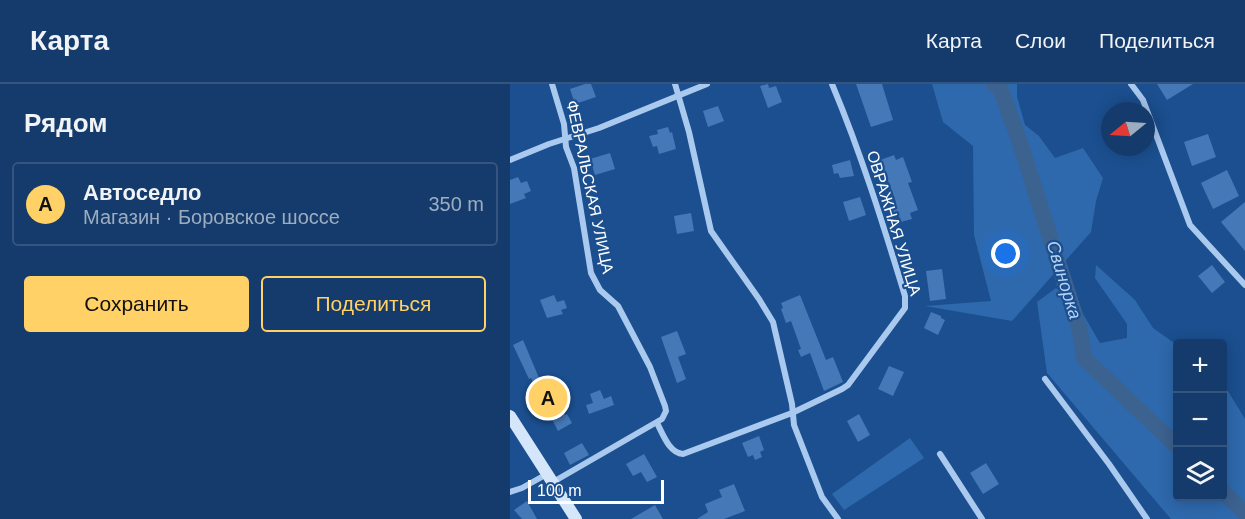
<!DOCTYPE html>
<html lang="ru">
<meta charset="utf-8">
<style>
:root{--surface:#143b6b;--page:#214673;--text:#f1f3f6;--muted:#9dadc1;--line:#33557e;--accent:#ffd166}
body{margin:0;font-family:Arial,sans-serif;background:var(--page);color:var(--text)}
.controls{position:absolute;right:18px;bottom:18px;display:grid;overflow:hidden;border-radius:6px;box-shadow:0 3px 15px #0003}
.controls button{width:54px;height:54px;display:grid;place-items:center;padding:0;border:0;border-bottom:2px solid var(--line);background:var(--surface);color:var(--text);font:30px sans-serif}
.compass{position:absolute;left:591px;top:18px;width:54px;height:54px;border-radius:50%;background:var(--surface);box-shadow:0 3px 15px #0003;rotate:252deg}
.scale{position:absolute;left:18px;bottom:15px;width:136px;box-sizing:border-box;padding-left:6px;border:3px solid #fff;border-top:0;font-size:16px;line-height:21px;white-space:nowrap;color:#fff;-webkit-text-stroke:4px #1b4f8f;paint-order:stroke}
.you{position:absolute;left:496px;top:170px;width:21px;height:21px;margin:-15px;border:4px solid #fff;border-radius:50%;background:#1a73e8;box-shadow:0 0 0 9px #1a73e833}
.badge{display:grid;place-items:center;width:39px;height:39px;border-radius:50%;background:var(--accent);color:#111;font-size:20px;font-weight:700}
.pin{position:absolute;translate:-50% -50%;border:3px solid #fff;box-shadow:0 2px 6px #0006}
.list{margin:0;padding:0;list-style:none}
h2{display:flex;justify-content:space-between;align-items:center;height:78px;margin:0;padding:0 24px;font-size:26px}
h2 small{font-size:20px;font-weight:400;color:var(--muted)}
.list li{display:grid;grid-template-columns:39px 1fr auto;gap:18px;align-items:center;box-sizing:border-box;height:84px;margin:0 12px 12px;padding:0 12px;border:2px solid var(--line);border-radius:6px}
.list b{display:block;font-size:22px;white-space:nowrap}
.list p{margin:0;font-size:20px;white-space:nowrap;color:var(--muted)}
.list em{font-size:20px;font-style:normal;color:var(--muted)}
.actions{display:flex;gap:12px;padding:18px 24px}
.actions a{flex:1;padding:14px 0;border:2px solid var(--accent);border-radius:6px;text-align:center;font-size:21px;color:var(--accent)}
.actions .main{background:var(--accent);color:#111}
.icon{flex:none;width:33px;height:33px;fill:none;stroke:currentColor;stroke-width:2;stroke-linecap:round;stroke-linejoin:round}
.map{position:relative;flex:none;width:735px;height:435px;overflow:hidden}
header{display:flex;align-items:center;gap:36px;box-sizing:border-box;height:84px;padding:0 30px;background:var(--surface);border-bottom:2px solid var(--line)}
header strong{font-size:28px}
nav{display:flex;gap:33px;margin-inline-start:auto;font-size:21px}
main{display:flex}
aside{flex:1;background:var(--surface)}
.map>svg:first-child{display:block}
</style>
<header>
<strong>Карта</strong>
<nav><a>Карта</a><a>Слои</a><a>Поделиться</a></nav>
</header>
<main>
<aside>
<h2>Рядом<small></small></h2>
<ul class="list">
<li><span class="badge">A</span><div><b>Автоседло</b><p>Магазин · Боровское шоссе</p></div><em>350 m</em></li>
</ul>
<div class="actions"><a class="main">Сохранить</a><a>Поделиться</a></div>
</aside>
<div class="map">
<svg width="735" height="435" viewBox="0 0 735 435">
<rect width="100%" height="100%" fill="#1b4f8f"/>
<g fill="#2e69ad">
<path d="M422,0h85v13l8,28 14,11 16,22 28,-10 20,30 -7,23 -5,31 -79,89 -87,-15 66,-5 -17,-66 -1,-89 -30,-24z"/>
<path d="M586,181l39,35 18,28 24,17 1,151h44l1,-113 22,36v100h-74l-124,-146 -10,-71 19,-14 23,19 21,36 27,-5v-14l-32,-46z"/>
<path d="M400,354l14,20 -80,52 -12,-16z"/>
</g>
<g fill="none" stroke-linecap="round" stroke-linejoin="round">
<g stroke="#3c6290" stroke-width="16">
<path d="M484,0l6,4 19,52 61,191 4,27 94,89"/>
<path d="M712,407l23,22"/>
</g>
</g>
<g fill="#4478b7">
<path d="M75,0h6l5,13 -21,7 -5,-15z"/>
<path d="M258,0l1,4 7,-2 6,16 -14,6 -8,-22z"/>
<path d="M346,0h26l11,36 -22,7z"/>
<path d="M647,0h36l-26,16z"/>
<path d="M208,22l6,15 -16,6 -5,-16z"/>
<path d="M158,43l2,6 2,-1 4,17 -17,5 -2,-8 -4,1 -4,-11 9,-2 -1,-4z"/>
<path d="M698,50l8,23 -24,9 -8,-24z"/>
<path d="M100,69l5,16 -20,6 -5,-16z"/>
<path d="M384,71l2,5 7,-3 9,25 -4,1 10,27 -8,3 2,6 -11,3 -2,-6 -5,2 -4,-13 6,-3 -10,-27h-7l-4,-13z"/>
<path d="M340,76l4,16 -14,2 -2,-5 -4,1 -2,-9z"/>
<path d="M717,86l12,26 -26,13 -12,-26z"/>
<path d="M8,93l3,6 6,-2 4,10 -7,3 2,4 -16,6v-24z"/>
<path d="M350,113l6,18 -17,6 -6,-19z"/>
<path d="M735,118v49l-24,-29z"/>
<path d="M181,129l3,18 -17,3 -3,-18z"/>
<path d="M702,181l13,17 -13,11 -14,-17z"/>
<path d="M432,185l4,30 -16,2 -4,-30z"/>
<path d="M44,211l3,7 7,-2 3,8 -6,2 2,4 -16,4 -7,-18z"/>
<path d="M290,211l26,65 7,-3 10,25 -19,9 -14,-38 -9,4 -3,-7 3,-1 -10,-28 -5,2 -5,-14 2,-1 -2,-5z"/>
<path d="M421,228l10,4v2l4,2 -7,15 -14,-7z"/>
<path d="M167,247l9,23 -8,3 8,22 -9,4 -16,-46z"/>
<path d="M13,256l19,45 6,-3 17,33 2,-1 5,9 -14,8 -27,-53 -2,1 -16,-34z"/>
<path d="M379,282l15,6 -11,24 -15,-7z"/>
<path d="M90,306l4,9 7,-3 3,9 -25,9 -3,-9 7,-2 -3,-9z"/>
<path d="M349,330l11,21 -12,7 -11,-21z"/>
<path d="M249,352l5,14 -4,2 2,5 -7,3 -2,-5 -5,2 -6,-14z"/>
<path d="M72,359l7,12 -19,10 -6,-12z"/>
<path d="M134,370l13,23 -10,5 -6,-10 -8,4 -7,-12z"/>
<path d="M476,379l13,21 -16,10 -13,-21z"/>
<path d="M224,400l11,27 -21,8h-27l11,-7 -3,-8 17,-7 -3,-7z"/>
<path d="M17,417l10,18h-15l-8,-9z"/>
<path d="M145,421l8,14h-32z"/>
</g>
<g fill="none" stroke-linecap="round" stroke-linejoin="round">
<g stroke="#a9c9ee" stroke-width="6">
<path d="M42,0l12,40 2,23 8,21 17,105 9,17 18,16 32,61 15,39 1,5 -4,8 -109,63"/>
<path d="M165,0l14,48 22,99 48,68 14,23 19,82 2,21 28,72 16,22"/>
<path d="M621,0l12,16 47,125 55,60"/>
<path d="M0,76l39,-16 50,-16 108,-44"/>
<path d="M535,295l64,85 38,55"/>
<path d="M147,339c6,11 12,30 26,31l109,-41 50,-24 6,-4 57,-77v-12c-22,-72 -44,-143 -73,-212"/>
<path d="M430,370l42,65"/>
<path d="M0,408l12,-4 25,-14"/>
</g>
<path stroke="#d6e6fa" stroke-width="12" d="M0,332l66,103"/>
</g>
<g text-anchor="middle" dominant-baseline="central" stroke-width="4.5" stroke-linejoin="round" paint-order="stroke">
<g font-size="16" fill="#fff" stroke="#1b4f8f">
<text transform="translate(80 103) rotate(78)">ФЕВРАЛЬСКАЯ УЛИЦА</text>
<text transform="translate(384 139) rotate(73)">ОВРАЖНАЯ УЛИЦА</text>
</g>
<g font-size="18" font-style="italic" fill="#b5d3f5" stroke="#1b4f8f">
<text transform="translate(554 196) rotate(73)">Свинорка</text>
</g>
</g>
</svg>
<div class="controls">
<button>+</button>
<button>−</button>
<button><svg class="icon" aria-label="layers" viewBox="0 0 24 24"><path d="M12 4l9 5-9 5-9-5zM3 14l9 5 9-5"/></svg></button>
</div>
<svg class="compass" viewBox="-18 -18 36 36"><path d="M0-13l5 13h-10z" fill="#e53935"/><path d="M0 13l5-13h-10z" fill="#9dadc1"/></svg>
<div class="scale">100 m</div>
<div class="you"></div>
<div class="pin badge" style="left:38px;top:314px">A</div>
</div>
</main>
